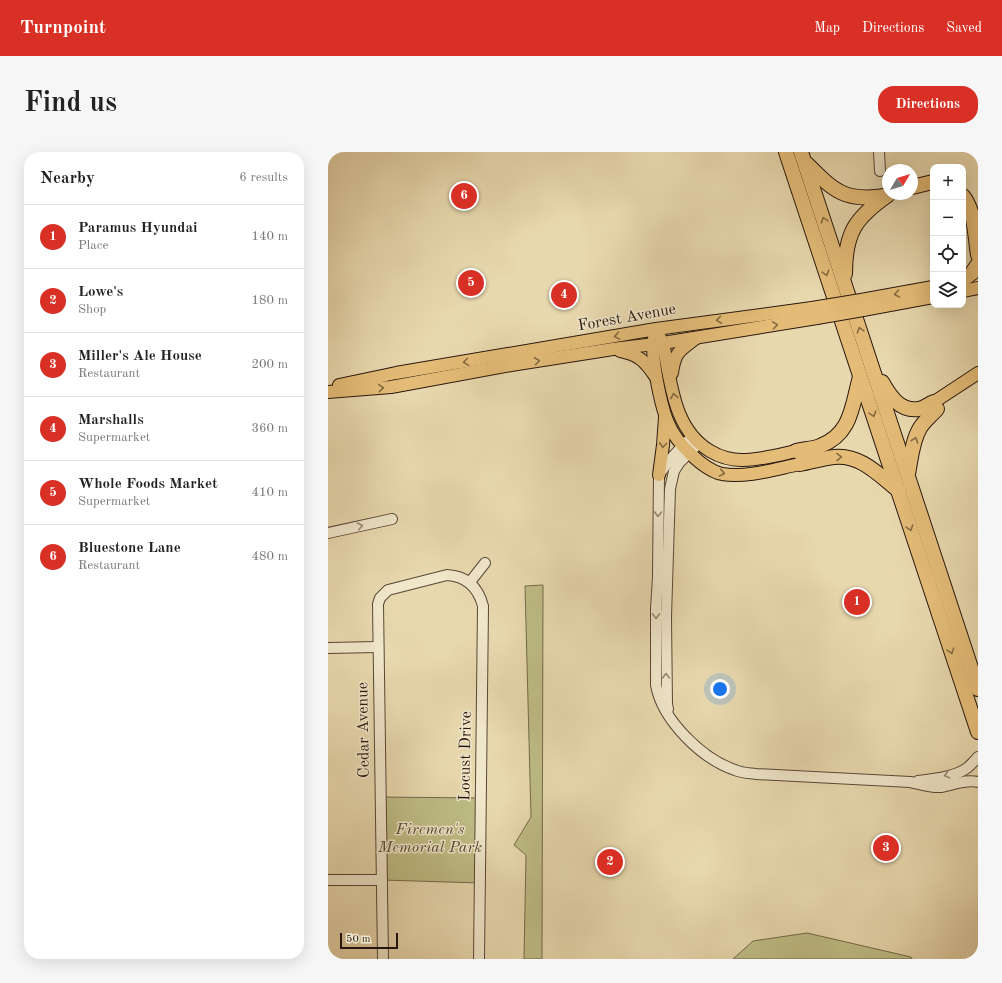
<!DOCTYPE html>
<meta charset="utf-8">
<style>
:root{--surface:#fff;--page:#f6f6f6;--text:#222;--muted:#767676;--line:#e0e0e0;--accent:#d93025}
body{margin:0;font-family:"Old Standard TT",serif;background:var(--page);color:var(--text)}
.controls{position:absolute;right:12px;top:12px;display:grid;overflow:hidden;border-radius:8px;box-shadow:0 4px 16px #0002}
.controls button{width:36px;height:36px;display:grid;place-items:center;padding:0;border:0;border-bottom:1px solid var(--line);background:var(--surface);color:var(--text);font:20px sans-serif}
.compass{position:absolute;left:554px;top:12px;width:36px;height:36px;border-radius:50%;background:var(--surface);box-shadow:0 4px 16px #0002;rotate:52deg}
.scale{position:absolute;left:12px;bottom:10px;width:58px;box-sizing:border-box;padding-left:4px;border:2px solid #28170e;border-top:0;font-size:11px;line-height:14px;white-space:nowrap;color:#28170e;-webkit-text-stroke:3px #f0e6ca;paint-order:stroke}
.you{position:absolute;left:392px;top:537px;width:14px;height:14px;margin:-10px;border:3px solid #fff;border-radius:50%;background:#1a73e8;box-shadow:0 0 0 6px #1a73e833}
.badge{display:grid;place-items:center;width:26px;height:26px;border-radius:50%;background:var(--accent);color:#fff;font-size:13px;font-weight:700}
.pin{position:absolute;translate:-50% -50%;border:2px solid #fff;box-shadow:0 1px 4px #0006}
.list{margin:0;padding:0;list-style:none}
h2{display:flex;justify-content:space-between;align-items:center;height:52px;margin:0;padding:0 16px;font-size:17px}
h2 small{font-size:13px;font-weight:400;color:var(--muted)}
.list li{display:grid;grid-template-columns:26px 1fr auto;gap:12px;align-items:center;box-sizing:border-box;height:64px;padding:0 16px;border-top:1px solid var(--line)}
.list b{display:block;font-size:15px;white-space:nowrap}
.list p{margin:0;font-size:13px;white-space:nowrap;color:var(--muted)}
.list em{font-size:13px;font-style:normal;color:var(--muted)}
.icon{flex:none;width:22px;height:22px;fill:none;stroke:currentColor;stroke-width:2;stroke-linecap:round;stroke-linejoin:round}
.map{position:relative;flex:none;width:650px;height:807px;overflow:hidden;border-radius:16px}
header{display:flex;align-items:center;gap:24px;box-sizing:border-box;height:56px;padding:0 20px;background:var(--accent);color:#fff}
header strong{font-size:19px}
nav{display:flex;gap:22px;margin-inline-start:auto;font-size:14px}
.intro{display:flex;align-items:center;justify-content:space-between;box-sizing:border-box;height:96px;padding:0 24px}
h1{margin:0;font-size:28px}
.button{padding:10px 18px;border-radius:16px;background:var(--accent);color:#fff;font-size:14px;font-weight:700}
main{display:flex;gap:24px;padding:0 24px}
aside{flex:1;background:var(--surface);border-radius:16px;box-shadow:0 4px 16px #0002}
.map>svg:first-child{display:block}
</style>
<header>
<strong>Turnpoint</strong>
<nav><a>Map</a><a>Directions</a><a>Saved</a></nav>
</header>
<div class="intro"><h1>Find us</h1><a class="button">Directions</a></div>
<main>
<aside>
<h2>Nearby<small>6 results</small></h2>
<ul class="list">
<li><span class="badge">1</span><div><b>Paramus Hyundai</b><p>Place</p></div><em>140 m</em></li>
<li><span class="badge">2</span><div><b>Lowe's</b><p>Shop</p></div><em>180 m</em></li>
<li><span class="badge">3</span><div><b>Miller's Ale House</b><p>Restaurant</p></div><em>200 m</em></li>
<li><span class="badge">4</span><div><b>Marshalls</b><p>Supermarket</p></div><em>360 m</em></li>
<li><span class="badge">5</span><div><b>Whole Foods Market</b><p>Supermarket</p></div><em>410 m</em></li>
<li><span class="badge">6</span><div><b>Bluestone Lane</b><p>Restaurant</p></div><em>480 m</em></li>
</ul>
</aside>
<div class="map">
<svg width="650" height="807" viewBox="0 0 650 807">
<rect width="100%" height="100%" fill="#e8d8ae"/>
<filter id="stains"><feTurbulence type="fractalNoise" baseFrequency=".005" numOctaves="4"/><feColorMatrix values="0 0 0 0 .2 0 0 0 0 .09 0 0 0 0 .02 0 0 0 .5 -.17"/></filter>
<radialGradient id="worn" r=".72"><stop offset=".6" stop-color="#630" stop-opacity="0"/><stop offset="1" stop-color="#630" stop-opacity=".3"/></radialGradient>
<g fill="#bebc85" stroke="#736a4a">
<path d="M215,433l-1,374h-18l2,-104 -12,-10 17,-28 -6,-231z"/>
<path d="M52,645l101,1 -1,85 -98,-3z"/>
<path d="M479,781l104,24 1,2h-179l20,-18z"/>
</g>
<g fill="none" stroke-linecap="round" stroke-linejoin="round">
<g stroke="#584736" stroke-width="12">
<g id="minor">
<path d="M551,0l1,19"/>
<path d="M364,285c-13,12 -24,23 -33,38l-1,102 -2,32v76c6,35 46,74 79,85 6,3 14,3 21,4l154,8c10,2 21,6 31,5 13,-2 24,-8 37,-5"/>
<path d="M0,381l64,-14"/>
<path d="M142,430l15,-19"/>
<path d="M0,496l50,-1"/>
<path d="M340,557l-1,-5 -1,-87 4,-128 4,-18 5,-8 20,-20"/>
<path d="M590,629c15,-2 37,-4 49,-13 4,-3 8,-8 11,-11"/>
<path d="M0,728h54"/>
<path d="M55,807l-5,-355 2,-6 8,-8 59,-15c19,1 31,12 36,31l-4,353"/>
</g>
</g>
<g stroke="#28170e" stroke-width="14">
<g id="major">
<path d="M635,139l15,-3"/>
<path d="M533,148l72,-13"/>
<path d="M535,158l70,-13"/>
<path d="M331,184l4,7c8,39 10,86 47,108 10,6 20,9 32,9 18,0 36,-5 54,-9"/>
<path d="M326,186c-4,17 7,70 15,87 7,17 34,45 53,49 25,4 53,-5 78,-10"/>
<path d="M292,199c19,4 25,10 35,25"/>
<path d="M344,221c3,-21 7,-22 23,-34"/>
<path d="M11,233l57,-12 260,-44 156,-21"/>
<path d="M0,240l63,-5 120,-22 102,-16 50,-6 154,-25"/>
<path d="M606,250l44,-29"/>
<path d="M331,323l4,-30 2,-28"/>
</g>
</g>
<g stroke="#28170e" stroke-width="16">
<g id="highway">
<path d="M458,0l192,580"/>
<path d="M473,0l177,537"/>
<path d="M479,12c27,27 38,38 78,32"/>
<path d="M584,35l21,-5"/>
<path d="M635,44c12,15 12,40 15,59"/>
<path d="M517,122c0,-41 10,-56 43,-79"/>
<path d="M635,128l9,-7 6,-9"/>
<path d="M554,230c8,14 18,30 37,27 5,-1 10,-5 15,-7"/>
<path d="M468,299c8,-2 17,-2 24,-5 32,-12 32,-41 40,-69"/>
<path d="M472,312c11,-2 23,-6 34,-7 26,-3 45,18 64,33"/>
<path d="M580,322c3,-15 4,-33 12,-46 4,-7 12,-13 17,-19"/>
</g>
</g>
<use href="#minor" stroke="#f0e6ca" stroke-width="10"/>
<use href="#major" stroke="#e4bc77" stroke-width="12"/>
<use href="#highway" stroke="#e4bc77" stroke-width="14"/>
<g stroke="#28170e" stroke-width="14" stroke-linecap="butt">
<g id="major-bridge">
<path d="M484,156l49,-8"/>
<path d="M489,166l46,-8"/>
</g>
</g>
<use href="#major-bridge" stroke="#e4bc77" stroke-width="12"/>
</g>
<defs><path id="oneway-chevron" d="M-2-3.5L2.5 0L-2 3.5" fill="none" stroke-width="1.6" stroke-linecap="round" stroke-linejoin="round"/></defs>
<g stroke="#866a42">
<use href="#oneway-chevron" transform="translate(496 68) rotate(-108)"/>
<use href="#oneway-chevron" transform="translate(498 121) rotate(72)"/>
<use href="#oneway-chevron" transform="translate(569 142) rotate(170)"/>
<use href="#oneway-chevron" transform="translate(391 168) rotate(172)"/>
<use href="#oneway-chevron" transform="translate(447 173) rotate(-9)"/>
<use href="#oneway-chevron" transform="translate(532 178) rotate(-108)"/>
<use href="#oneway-chevron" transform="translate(289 184) rotate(170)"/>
<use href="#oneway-chevron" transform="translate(209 209) rotate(-8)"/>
<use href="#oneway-chevron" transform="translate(138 210) rotate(171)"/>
<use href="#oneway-chevron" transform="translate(53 236) rotate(-5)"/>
<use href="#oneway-chevron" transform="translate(346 244) rotate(-101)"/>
<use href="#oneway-chevron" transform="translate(545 262) rotate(72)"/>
<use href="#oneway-chevron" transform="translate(587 288) rotate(-71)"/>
<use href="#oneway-chevron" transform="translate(335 293) rotate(95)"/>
<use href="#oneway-chevron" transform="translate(511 305) rotate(-1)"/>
<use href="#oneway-chevron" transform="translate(394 321) rotate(13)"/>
<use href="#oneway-chevron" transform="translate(582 376) rotate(72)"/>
<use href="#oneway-chevron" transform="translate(623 499) rotate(72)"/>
</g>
<g stroke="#968975">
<use href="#oneway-chevron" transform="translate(330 362) rotate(91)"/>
<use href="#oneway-chevron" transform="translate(32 374) rotate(-12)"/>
<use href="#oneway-chevron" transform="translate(328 464) rotate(90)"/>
<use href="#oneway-chevron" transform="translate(338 524) rotate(-91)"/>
<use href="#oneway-chevron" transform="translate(619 623) rotate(165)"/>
</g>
<g text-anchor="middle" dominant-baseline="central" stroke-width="3" stroke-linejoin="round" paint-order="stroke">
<g font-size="16" fill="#28170e" stroke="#f0e6ca">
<text transform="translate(299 166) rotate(-10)">Forest Avenue</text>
<text transform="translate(36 578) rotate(-91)">Cedar Avenue</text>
<text transform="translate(138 604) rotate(-89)">Locust Drive</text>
</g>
<g font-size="16" font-style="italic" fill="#554932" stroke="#f0e6ca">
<text x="102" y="678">Firemen's<tspan x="102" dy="18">Memorial Park</tspan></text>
</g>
</g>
<rect width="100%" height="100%" filter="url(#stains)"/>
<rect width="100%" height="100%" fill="url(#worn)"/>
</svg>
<div class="controls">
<button>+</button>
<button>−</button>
<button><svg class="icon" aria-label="locate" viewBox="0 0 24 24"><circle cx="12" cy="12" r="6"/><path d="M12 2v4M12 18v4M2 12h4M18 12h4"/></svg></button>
<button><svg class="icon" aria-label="layers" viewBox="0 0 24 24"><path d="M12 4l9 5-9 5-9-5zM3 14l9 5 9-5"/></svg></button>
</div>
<svg class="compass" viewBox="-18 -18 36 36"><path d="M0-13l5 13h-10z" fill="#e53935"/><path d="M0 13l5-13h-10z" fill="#767676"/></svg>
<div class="scale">50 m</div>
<div class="you"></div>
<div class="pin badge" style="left:529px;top:450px">1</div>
<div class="pin badge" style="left:282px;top:710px">2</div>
<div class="pin badge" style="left:558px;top:696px">3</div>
<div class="pin badge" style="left:236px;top:143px">4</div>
<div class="pin badge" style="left:143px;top:131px">5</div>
<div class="pin badge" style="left:136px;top:44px">6</div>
</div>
</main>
